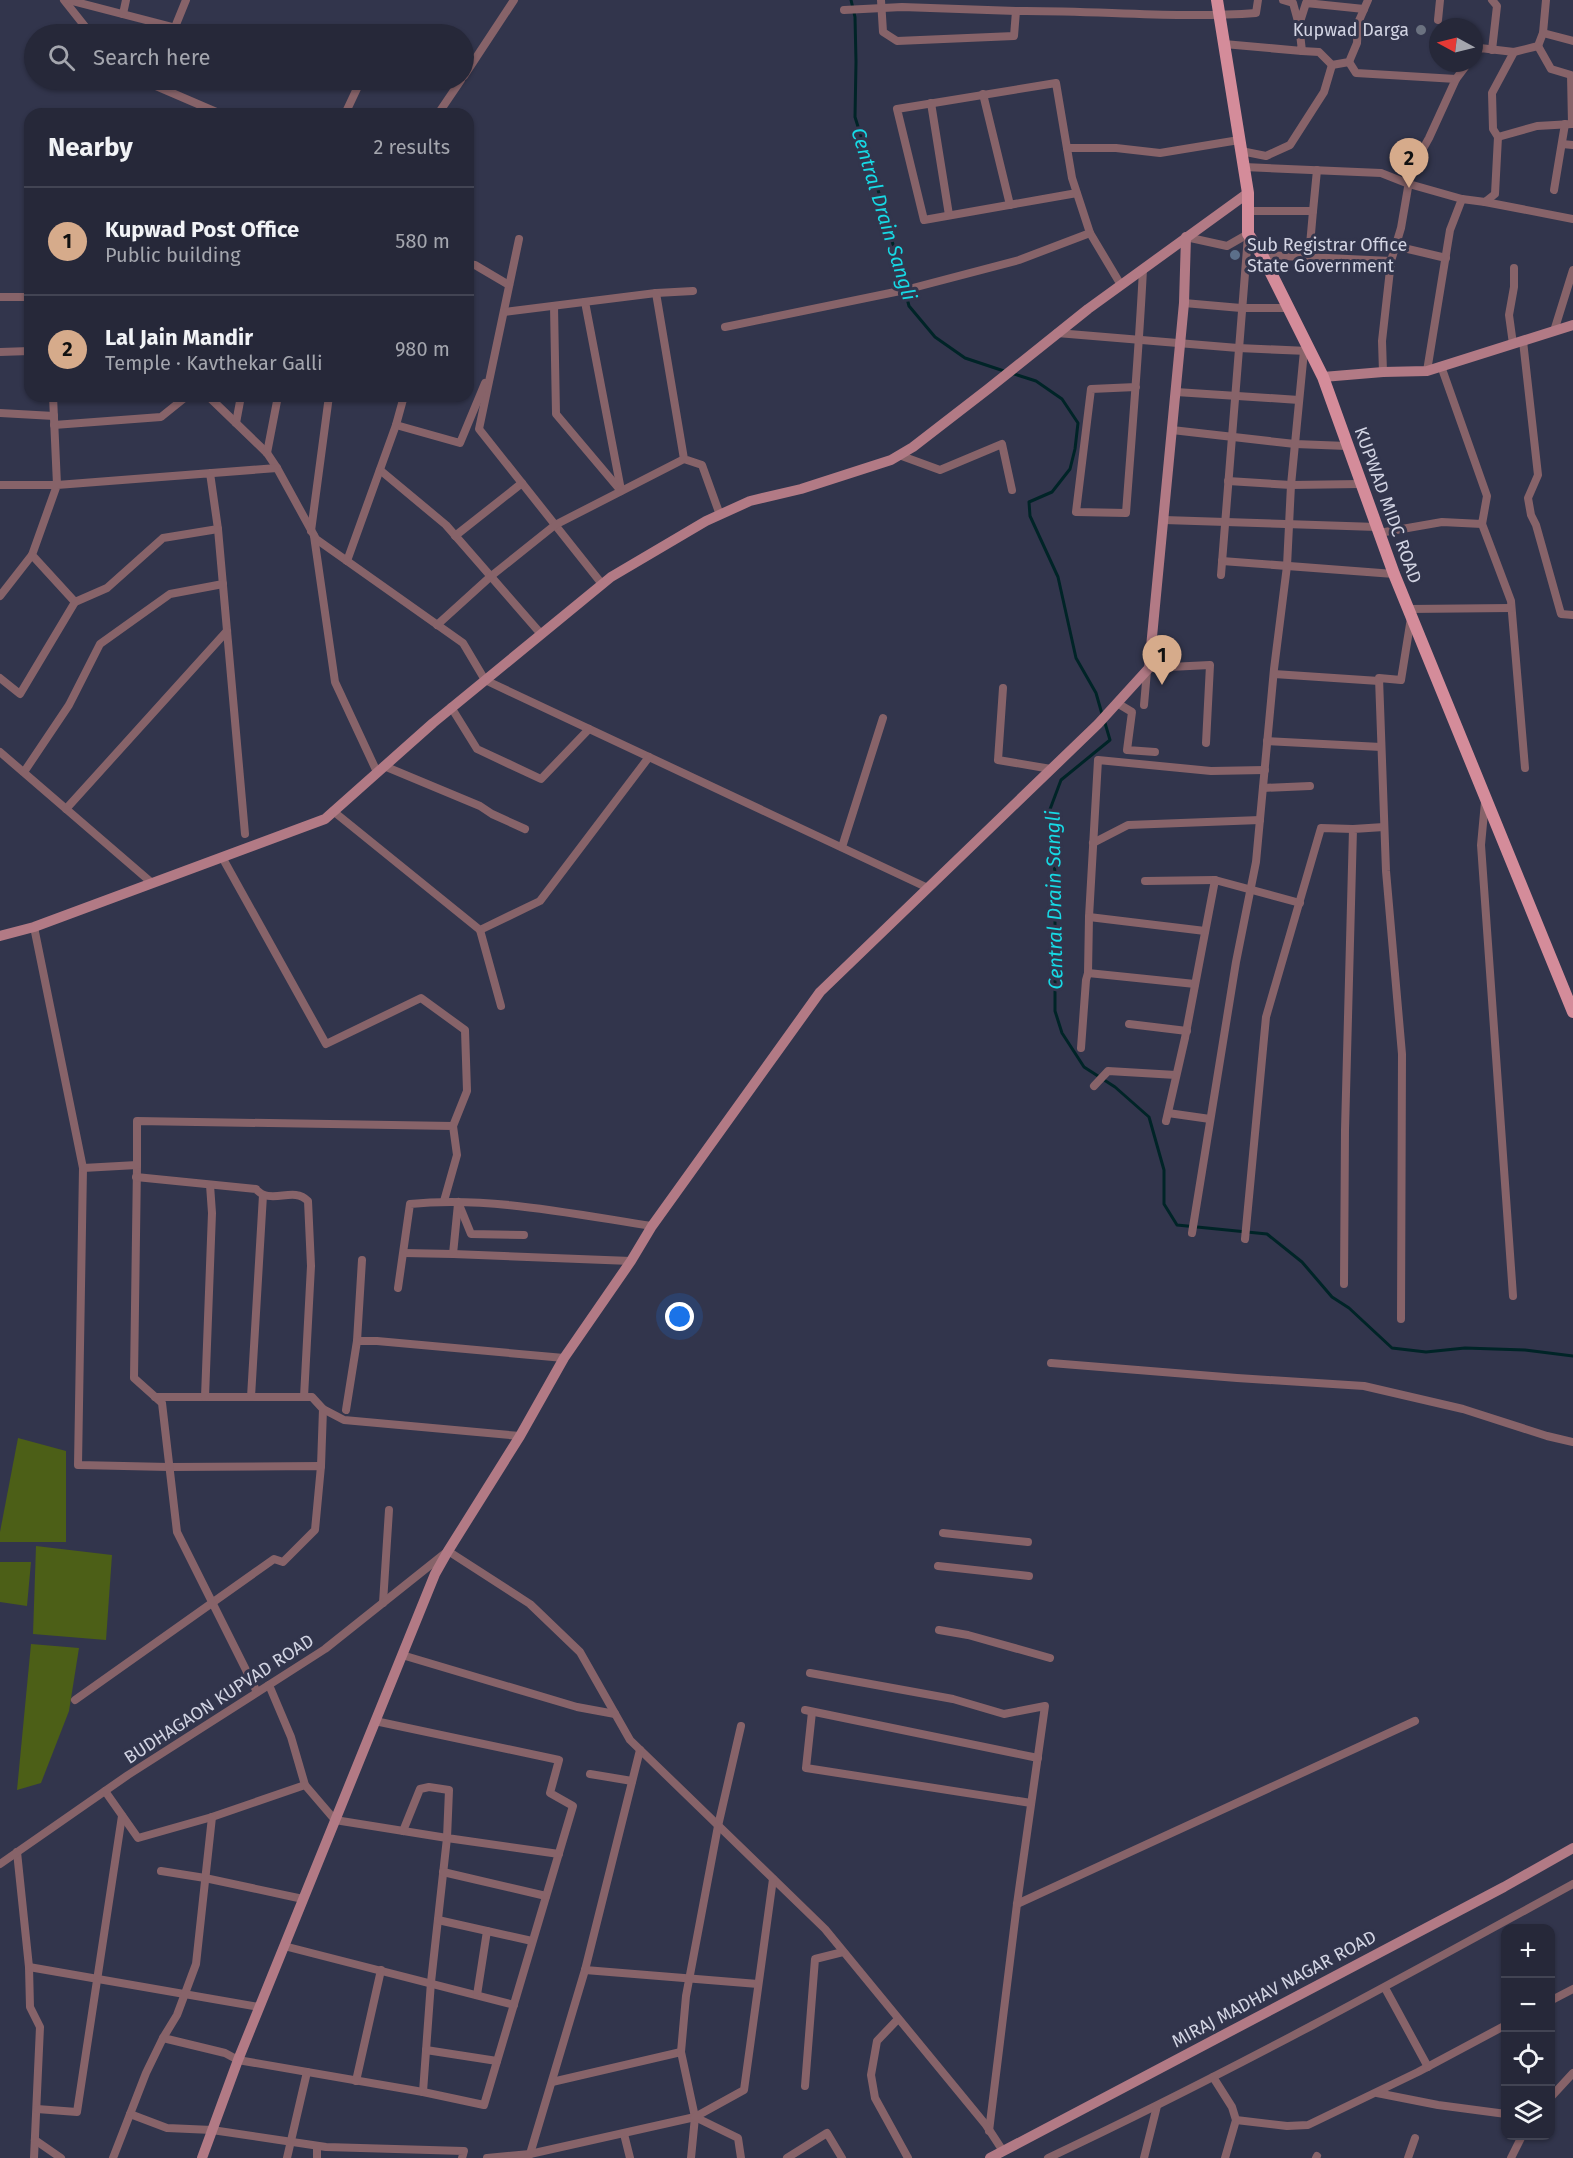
<!DOCTYPE html>
<meta charset="utf-8">
<style>
:root{--surface:#262839;--page:#2e3041;--text:#f1f3f6;--muted:#a4a6ae;--line:#424453;--accent:#d6ab8b}
body{margin:0;font-family:"Fira Sans",sans-serif;background:var(--page);color:var(--text)}
.controls{position:absolute;right:18px;bottom:18px;display:grid;overflow:hidden;border-radius:12px;box-shadow:0 2px 4px #0004}
.controls button{width:54px;height:54px;display:grid;place-items:center;padding:0;border:0;border-bottom:2px solid var(--line);background:var(--surface);color:var(--text);font:30px sans-serif}
.compass{position:absolute;left:1429px;top:18px;width:54px;height:54px;border-radius:50%;background:var(--surface);box-shadow:0 2px 4px #0004;rotate:277deg}
.you{position:absolute;left:680px;top:1317px;width:21px;height:21px;margin:-15px;border:4px solid #fff;border-radius:50%;background:#1a73e8;box-shadow:0 0 0 9px #1a73e833}
.badge{display:grid;place-items:center;width:39px;height:39px;border-radius:50%;background:var(--accent);color:#111;font-size:20px;font-weight:700}
.pin{position:absolute;translate:-50% -50px;filter:drop-shadow(0 2px 3px #0008)}
.pin::after{content:'';position:absolute;top:32px;width:21px;height:18px;background:inherit;clip-path:polygon(0 0,100% 0,50% 100%)}
.list{margin:0;padding:0;list-style:none}
h2{display:flex;justify-content:space-between;align-items:center;height:78px;margin:0;padding:0 24px;font-size:26px}
h2 small{font-size:20px;font-weight:400;color:var(--muted)}
.list li{display:grid;grid-template-columns:39px 1fr auto;gap:18px;align-items:center;box-sizing:border-box;height:108px;padding:0 24px;border-top:2px solid var(--line)}
.list b{display:block;font-size:22px;white-space:nowrap}
.list p{margin:0;font-size:20px;white-space:nowrap;color:var(--muted)}
.list em{font-size:20px;font-style:normal;color:var(--muted)}
.icon{flex:none;width:33px;height:33px;fill:none;stroke:currentColor;stroke-width:2;stroke-linecap:round;stroke-linejoin:round}
.map{position:relative;flex:none;width:1573px;height:2158px;overflow:hidden}
.search{position:absolute;background:var(--surface);box-shadow:0 2px 4px #0004;left:24px;top:24px;width:450px;height:66px;display:flex;align-items:center;gap:15px;box-sizing:border-box;padding:0 21px;border-radius:33px;color:var(--muted);font-size:22px}
.panel{position:absolute;background:var(--surface);box-shadow:0 2px 4px #0004;left:24px;top:108px;width:450px;height:294px;border-radius:18px}
.map>svg:first-child{display:block}
</style>
<div class="map">
<svg width="1573" height="2158" viewBox="0 0 1573 2158">
<rect width="100%" height="100%" fill="#32354c"/>
<g fill="#4c5f17">
<path d="M18,1438l48,13v91h-66v-10z"/>
<path d="M36,1546l76,9 -6,85 -73,-6z"/>
<path d="M0,1562h31l-4,44 -27,-4z"/>
<path d="M31,1644l48,4 -10,63 -28,72 -24,7z"/>
</g>
<g fill="none" stroke-linecap="round" stroke-linejoin="round">
<g stroke="#002427" stroke-width="3">
<path d="M851,0l4,17 1,45 -1,55 28,89 26,100 26,31 30,21 39,13"/>
<path d="M1011,373l25,8 26,18 16,24 -3,26 -5,20 -18,23 -23,10 1,14 28,61 18,81 20,35 6,21"/>
<path d="M1105,723l5,17 -49,40 -12,32 6,61v138l7,22 22,34 31,20 34,30 15,53v34l13,21 90,9 35,28 30,35 17,11 43,40 34,4 39,-4 60,2 48,6"/>
</g>
<g stroke="#876369" stroke-width="8">
<path d="M64,0l27,34"/>
<path d="M68,0l120,31"/>
<path d="M881,0l2,32 14,9 117,-5 2,-25c80,-1 160,8 240,2l2,-13"/>
<path d="M1283,0l10,3 6,22 7,-22 58,6"/>
<path d="M1492,0l5,6 -5,44"/>
<path d="M844,10l58,-3 114,4"/>
<path d="M123,14l3,-14"/>
<path d="M1438,20l2,-20"/>
<path d="M175,27l11,-27"/>
<path d="M1543,33l30,8"/>
<path d="M1224,44l78,7 -3,-26"/>
<path d="M1302,51l17,1 13,13"/>
<path d="M1474,56l6,-8 34,4"/>
<path d="M1349,62l7,11 100,6 -27,59 -18,32 -10,58 -10,33 -9,80 1,31"/>
<path d="M1332,65l17,-3 8,-19 1,-20 10,-23"/>
<path d="M464,76l50,-76"/>
<path d="M1456,79l12,-16"/>
<path d="M142,80l79,34"/>
<path d="M983,94l27,111"/>
<path d="M931,103l18,112"/>
<path d="M345,114l16,-34"/>
<path d="M438,114l23,-34"/>
<path d="M1498,137l39,-11 35,-2 -1,-49 -20,-6 -13,-23"/>
<path d="M1562,144l11,1"/>
<path d="M1067,148h49l44,5 79,-13"/>
<path d="M1241,151l25,5 24,-11 34,-53 8,-27"/>
<path d="M1244,167l137,6 28,11 53,15"/>
<path d="M1554,190l11,-66"/>
<path d="M1077,193l-153,27 -27,-111 159,-26 16,95 18,55 31,52"/>
<path d="M1485,202l88,17"/>
<path d="M1248,211h65l-4,45"/>
<path d="M1313,211l4,-41"/>
<path d="M1186,237l41,9 21,-12"/>
<path d="M519,239l-40,190 123,155"/>
<path d="M1395,246l51,12"/>
<path d="M1262,255l129,6"/>
<path d="M468,264l7,1 34,20"/>
<path d="M656,293l37,-2"/>
<path d="M0,297h30"/>
<path d="M585,302l36,188"/>
<path d="M1184,303l57,5h46"/>
<path d="M554,306l2,108 65,77"/>
<path d="M504,312l152,-19 28,166 18,6 18,50"/>
<path d="M725,327l180,-37 114,-30 71,-27"/>
<path d="M1554,331l19,-61"/>
<path d="M1057,333l181,15 70,3"/>
<path d="M1523,341l15,134 -10,23 3,17 5,10 25,89 12,1"/>
<path d="M1513,344l-4,-29 5,-28v-19"/>
<path d="M0,352l30,-1"/>
<path d="M1427,371l23,-141 12,-31 23,3 10,-8 3,-57 -5,-8 -1,-36 22,-41 24,-6 5,-13 3,-33"/>
<path d="M1136,387l-45,2 -15,123 50,1c6,-81 13,-163 17,-244"/>
<path d="M1176,392l123,8"/>
<path d="M208,396l59,57 10,15 39,71 147,104 22,37 443,208"/>
<path d="M0,413l54,3"/>
<path d="M236,423l5,-27"/>
<path d="M54,425l107,-8 26,-21"/>
<path d="M396,425l64,18 25,-60"/>
<path d="M1172,430l123,14 52,2"/>
<path d="M267,453l11,-57"/>
<path d="M899,455l41,15 62,-26 10,46"/>
<path d="M380,470l66,55 95,109"/>
<path d="M210,473l8,56 -55,9 -56,50 -32,14 -43,-47 25,-70 220,-17"/>
<path d="M1228,481l63,4 70,-1"/>
<path d="M0,485h57l-4,-89"/>
<path d="M1164,520l213,7"/>
<path d="M1482,524l29,77 14,167"/>
<path d="M218,529l27,305"/>
<path d="M311,531l18,-135"/>
<path d="M1379,533l63,-11 40,2 5,-28 -46,-130"/>
<path d="M314,536l21,146 42,90"/>
<path d="M455,536l67,-53"/>
<path d="M347,561l49,-136 8,-29"/>
<path d="M1222,561l172,13"/>
<path d="M1221,575l27,-339"/>
<path d="M0,596l32,-41"/>
<path d="M1408,609l103,-1"/>
<path d="M437,625l53,-48 65,-52 129,-66"/>
<path d="M1149,668l61,-3 -4,78"/>
<path d="M1274,674l105,7"/>
<path d="M0,678l20,16 55,-92"/>
<path d="M1003,688l-5,72 53,9"/>
<path d="M1117,703l15,9 -5,38 28,2"/>
<path d="M1144,705l3,-34"/>
<path d="M451,707l26,42 64,30 48,-50"/>
<path d="M1267,741l114,6"/>
<path d="M0,752l152,131"/>
<path d="M384,766l96,40 12,8 33,15"/>
<path d="M24,772l45,-67 31,-61 70,-50 53,-10"/>
<path d="M1263,788l47,-2"/>
<path d="M1485,802l-4,43 32,451"/>
<path d="M66,809l161,-178"/>
<path d="M333,811l147,119 60,-29 109,-144"/>
<path d="M1093,843l35,-18 132,-5"/>
<path d="M842,847l41,-129"/>
<path d="M222,857l104,187 95,-46 44,32 2,61 -14,35"/>
<path d="M1145,881l70,-1"/>
<path d="M34,927l49,241 -5,297 91,2 152,-1 -6,64 -32,32 -9,-3 -199,141"/>
<path d="M480,930l21,76"/>
<path d="M1205,931l-116,-14 9,-157 113,11 54,-1"/>
<path d="M1088,973l107,11"/>
<path d="M1129,1024l58,7"/>
<path d="M1081,1048l5,-68 2,-7 1,-56"/>
<path d="M1094,1086l14,-15 68,4"/>
<path d="M1168,1113l42,6"/>
<path d="M1166,1121l19,-83 30,-158 85,23"/>
<path d="M137,1165l-3,213 28,25 15,129 80,160"/>
<path d="M83,1168l54,-3v-44l316,5 4,29 -13,46"/>
<path d="M136,1177l120,12c0,1 7,6 8,6 15,5 31,-7 44,6l3,65 -7,131"/>
<path d="M458,1202l13,32 53,1"/>
<path d="M1192,1233l44,-271 20,-100 18,-193 13,-103 4,-81 13,-134"/>
<path d="M1245,1239l21,-222 55,-189 32,1"/>
<path d="M404,1253l49,1 178,7"/>
<path d="M453,1254l5,-50"/>
<path d="M362,1260l-5,81h20l187,17"/>
<path d="M1344,1284l1,-154 8,-301 31,-2"/>
<path d="M398,1288l12,-84c80,-8 163,10 242,22"/>
<path d="M1401,1319l1,-265 -16,-183 -7,-193 22,2 10,-62"/>
<path d="M1051,1363l186,15 127,8 99,23 84,27 26,6"/>
<path d="M155,1397h157l11,12 -2,57"/>
<path d="M205,1397l7,-184 -2,-28"/>
<path d="M251,1397l12,-202"/>
<path d="M323,1409l21,11 176,16"/>
<path d="M346,1410l11,-69"/>
<path d="M943,1533l85,9"/>
<path d="M938,1566l91,10"/>
<path d="M383,1603l6,-93"/>
<path d="M939,1630l29,5 82,23"/>
<path d="M402,1655l175,52 38,7"/>
<path d="M810,1673l143,26 51,15 41,-8 -28,198 -28,227"/>
<path d="M269,1685l22,52 14,48"/>
<path d="M805,1710l233,48"/>
<path d="M812,1712l-6,56 225,35"/>
<path d="M590,1774l42,7"/>
<path d="M105,1791l33,47 74,-21 93,-32 30,35 112,18 -16,144 -8,110 61,13 89,-299 -23,-13 9,-33 -184,-39"/>
<path d="M403,1831l17,-42 9,-2 20,3 -2,48 112,16"/>
<path d="M17,1852l12,115 1,40 10,20 -6,131"/>
<path d="M0,1864l128,-89 197,-126 123,-98 82,53 50,48 50,88 195,189 161,196 17,26"/>
<path d="M161,1871l44,7 98,21"/>
<path d="M443,1872l103,24"/>
<path d="M1017,1904l398,-183"/>
<path d="M438,1920l94,21"/>
<path d="M284,1946l230,59"/>
<path d="M29,1967l230,40"/>
<path d="M585,1970l173,14"/>
<path d="M1385,1988l43,79"/>
<path d="M477,1995l10,-64"/>
<path d="M1550,2001l23,-12"/>
<path d="M898,2019l-21,22 -6,34 4,23 33,60"/>
<path d="M163,2038l62,15 13,7 185,32"/>
<path d="M426,2050l71,11"/>
<path d="M1213,2077l19,30 4,13 -11,38"/>
<path d="M356,2081l25,-111"/>
<path d="M552,2082l129,-30"/>
<path d="M805,2086l10,-127 28,-7"/>
<path d="M1377,2093l61,12 68,9"/>
<path d="M1550,2098l23,-25"/>
<path d="M37,2109l40,3 45,-296"/>
<path d="M130,2114l37,14 45,2 114,17 138,4 -2,7"/>
<path d="M1236,2120l51,6 21,-1 110,-53 88,-47"/>
<path d="M624,2134l6,24"/>
<path d="M35,2140l26,18"/>
<path d="M530,2154l55,-184 55,-220"/>
<path d="M113,2158l33,-85 17,-35 14,-23 19,-51 16,-147"/>
<path d="M287,2158l20,-86"/>
<path d="M317,2158v-12"/>
<path d="M487,2158l43,-4 165,-37"/>
<path d="M691,2158l4,-41 -14,-65 5,-56 32,-170 23,-100"/>
<path d="M741,2158l-3,-20 -43,-21 49,-27 29,-211"/>
<path d="M787,2158l40,-25 15,25"/>
<path d="M1048,2158c179,-84 352,-179 525,-274"/>
<path d="M1144,2158l13,-52"/>
<path d="M1316,2158l1,-2"/>
<path d="M1408,2158l7,-20"/>
<path d="M1511,2158l11,-22"/>
</g>
<g stroke="#b27a85" stroke-width="10">
<path d="M1323,377l60,-5 44,-1 146,-46"/>
<path d="M0,936l34,-9 291,-108 108,-96 178,-146 95,-56 44,-20 51,-12 90,-29 22,-13 75,-58 100,-80 160,-116"/>
<path d="M202,2158l36,-98 197,-486 13,-23 72,-115 44,-78 67,-97 21,-35 168,-234 278,-268 51,-56 35,-365 2,-66"/>
<path d="M990,2158l514,-271 69,-39"/>
</g>
<path stroke="#d48c9a" stroke-width="12" d="M1217,0l31,193v41l14,21 61,122 71,197 179,438"/>
</g>
<circle fill="#6b7280" stroke="#32354c" stroke-width="2" cx="1421" cy="30" r="6"/>
<circle fill="#5c6f8a" stroke="#32354c" stroke-width="2" cx="1235" cy="255" r="6"/>
<g text-anchor="middle" dominant-baseline="central" stroke-width="6" stroke-linejoin="round" paint-order="stroke">
<g font-size="18" fill="#d2d4e3" stroke="#32354c" text-anchor="end">
<text x="1409" y="30">Kupwad Darga</text>
<text x="1247" y="245" text-anchor="start">Sub Registrar Office<tspan x="1247" dy="21">State Government</tspan></text>
</g>
<g font-size="18" fill="#d2d4e3" stroke="#32354c">
<text transform="translate(1388 505) rotate(70)">KUPWAD MIDC ROAD</text>
<text transform="translate(219 1699) rotate(-33)">BUDHAGAON KUPVAD ROAD</text>
<text transform="translate(1274 1989) rotate(-28)">MIRAJ MADHAV NAGAR ROAD</text>
</g>
<g font-size="20" font-style="italic" fill="#17d9e5" stroke="#32354c">
<text transform="translate(884 214) rotate(73)">Central Drain Sangli</text>
<text transform="translate(1054 900) rotate(-91)">Central Drain Sangli</text>
</g>
</g>
</svg>
<div class="controls">
<button>+</button>
<button>−</button>
<button><svg class="icon" aria-label="locate" viewBox="0 0 24 24"><circle cx="12" cy="12" r="6"/><path d="M12 2v4M12 18v4M2 12h4M18 12h4"/></svg></button>
<button><svg class="icon" aria-label="layers" viewBox="0 0 24 24"><path d="M12 4l9 5-9 5-9-5zM3 14l9 5 9-5"/></svg></button>
</div>
<svg class="compass" viewBox="-18 -18 36 36"><path d="M0-13l5 13h-10z" fill="#e53935"/><path d="M0 13l5-13h-10z" fill="#a4a6ae"/></svg>
<div class="you"></div>
<div class="pin badge" style="left:1162px;top:685px">1</div>
<div class="pin badge" style="left:1409px;top:188px">2</div>
<div class="search"><svg class="icon" aria-label="search" viewBox="0 0 24 24"><circle cx="10" cy="10" r="6"/><path d="M15 15l6 6"/></svg>Search here</div>
<section class="panel">
<h2>Nearby<small>2 results</small></h2>
<ul class="list">
<li><span class="badge">1</span><div><b>Kupwad Post Office</b><p>Public building</p></div><em>580 m</em></li>
<li><span class="badge">2</span><div><b>Lal Jain Mandir</b><p>Temple · Kavthekar Galli</p></div><em>980 m</em></li>
</ul>
</section>
</div>
